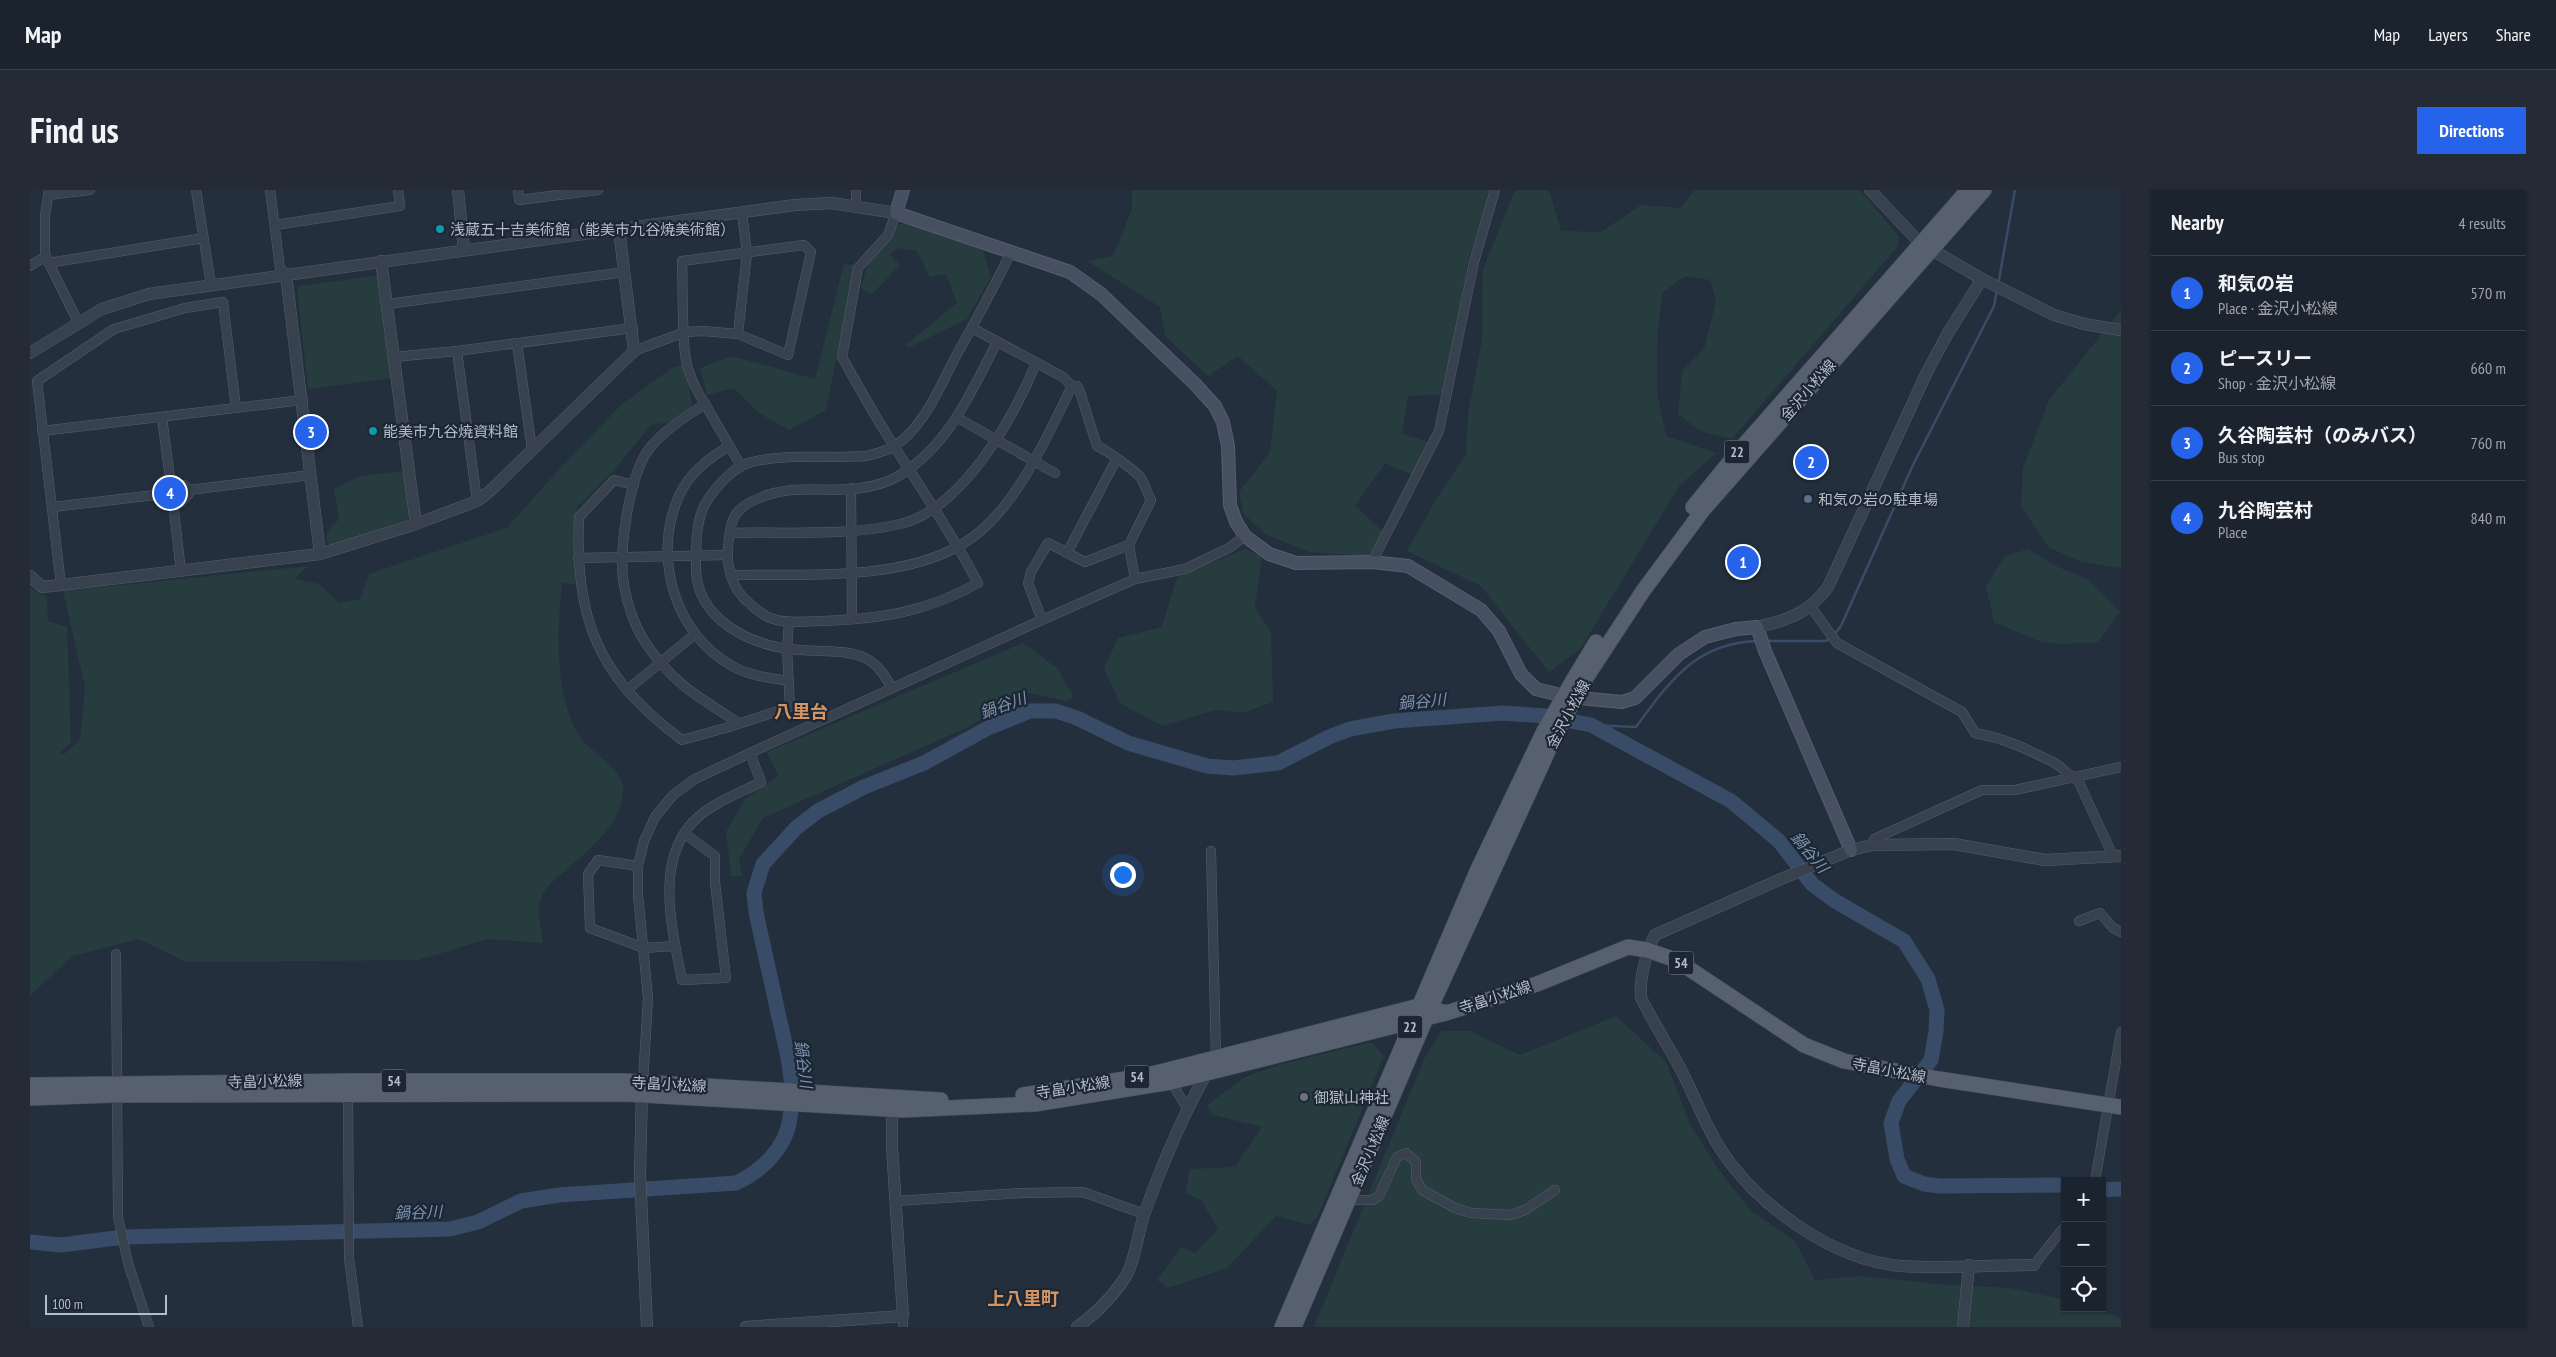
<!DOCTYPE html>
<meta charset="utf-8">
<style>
:root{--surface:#1b232e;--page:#242b36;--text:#f1f3f6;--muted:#a0a4aa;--line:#39404a;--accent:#2563eb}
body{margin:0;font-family:"PT Sans Narrow","Noto Sans JP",sans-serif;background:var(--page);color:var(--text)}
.controls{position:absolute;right:15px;bottom:15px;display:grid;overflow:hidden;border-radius:0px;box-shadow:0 1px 4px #0004}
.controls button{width:45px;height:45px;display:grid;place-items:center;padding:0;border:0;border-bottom:1px solid var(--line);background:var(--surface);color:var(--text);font:25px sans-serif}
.scale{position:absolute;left:15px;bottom:12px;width:122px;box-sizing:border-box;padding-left:5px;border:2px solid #b4bcc9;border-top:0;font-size:14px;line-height:18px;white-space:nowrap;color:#b4bcc9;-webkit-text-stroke:4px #1d2633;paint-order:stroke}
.you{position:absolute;left:1092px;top:684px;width:18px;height:18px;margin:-12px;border:4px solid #fff;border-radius:50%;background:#1a73e8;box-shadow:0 0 0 8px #1a73e833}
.badge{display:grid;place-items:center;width:32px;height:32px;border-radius:50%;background:var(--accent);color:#fff;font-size:16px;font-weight:700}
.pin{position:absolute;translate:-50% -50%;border:2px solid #fff;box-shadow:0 1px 5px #0006}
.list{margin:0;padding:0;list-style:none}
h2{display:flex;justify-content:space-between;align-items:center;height:65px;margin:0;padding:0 20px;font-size:21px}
h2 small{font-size:16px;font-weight:400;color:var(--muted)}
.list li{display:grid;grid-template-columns:32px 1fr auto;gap:15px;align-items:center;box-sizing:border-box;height:75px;padding:0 20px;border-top:1px solid var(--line)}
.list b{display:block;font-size:19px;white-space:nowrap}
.list p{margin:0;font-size:16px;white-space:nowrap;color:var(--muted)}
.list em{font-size:16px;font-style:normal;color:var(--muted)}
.icon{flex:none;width:28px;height:28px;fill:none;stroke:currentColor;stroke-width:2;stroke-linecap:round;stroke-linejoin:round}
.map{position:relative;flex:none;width:2091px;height:1137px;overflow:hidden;border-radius:0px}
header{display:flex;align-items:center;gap:30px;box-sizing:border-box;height:70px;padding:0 25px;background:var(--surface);border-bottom:1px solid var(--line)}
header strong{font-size:24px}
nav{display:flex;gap:28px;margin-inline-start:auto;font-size:18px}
.intro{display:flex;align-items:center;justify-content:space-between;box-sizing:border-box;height:120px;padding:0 30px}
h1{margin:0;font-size:35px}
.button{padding:12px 22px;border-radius:0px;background:var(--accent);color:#fff;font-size:18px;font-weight:700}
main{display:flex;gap:30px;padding:0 30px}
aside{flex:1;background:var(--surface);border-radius:0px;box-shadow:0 1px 4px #0004}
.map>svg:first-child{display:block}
</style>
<header>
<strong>Map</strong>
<nav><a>Map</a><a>Layers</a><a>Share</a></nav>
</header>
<div class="intro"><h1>Find us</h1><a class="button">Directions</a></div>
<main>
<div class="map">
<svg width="2091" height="1137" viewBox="0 0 2091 1137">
<rect width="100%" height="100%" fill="#242f3e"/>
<g fill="#263c3f">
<path d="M1102,0h360l-23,67 -25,137 -36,2 -6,38 27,8 -17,33 -27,-12 -30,43 28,25 -13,25 -61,-4 -44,-18 -22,-21 -4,-21 31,-40 7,-61 -39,-35 -30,20 -43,-40 -5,-29 -73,-46 26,-5 19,-47z"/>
<path d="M1485,0h34l12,41 40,1 40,-27 40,3 14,-18h165l39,47 -1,9 -166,193 -32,-8 -22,-17 4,-43 22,-22 12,-48 -6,-21 -25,-4 -23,17 -5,49v50l9,44 50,17 -36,32 -100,164 -31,23 -68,-86 -74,-35 30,-53 29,-44 2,-41 14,-73 1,-71z"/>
<path d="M868,34h12l73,25 8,28 -24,42 -57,28 -6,-1 53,-43 -11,-29 -16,3 -13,-26 -18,-3 -10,6 11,11 -29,30 -10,-7 6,-21z"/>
<path d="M814,74l11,1 -29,145 -37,20 -30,-17 -25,-25 -27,7 -7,-27 32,-12 83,23z"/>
<path d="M345,86l3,1 14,101 -84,11 -11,-100 1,-3z"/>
<path d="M2091,120v258l-39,-6 -34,-15 -27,-41 2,-38 26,-68z"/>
<path d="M656,174l6,42 -23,16 -18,3 -36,44 -38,38 -3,46 2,31 -14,-1c-5,46 -8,116 19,155 12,17 46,32 42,56 -4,35 -36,56 -60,79 -10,8 -20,16 -23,29 -3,11 2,29 3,41l-56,-4 -68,21 -233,2 -47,-23 -67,17 -42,40v-410l7,7 10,3 1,25 19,6 4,116 -13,11h6l16,-14 5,-53 -22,-96 245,-25 -14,13 25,5 20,19 21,-4 9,-25 138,-46 45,-51 69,-72 51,-37z"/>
<path d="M373,281l2,3 6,44 -81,29c-9,-12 1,-19 9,-28l-5,-30 26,-13z"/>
<path d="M1215,359l17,7 -7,51 16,26 2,69 -31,11 -27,-3 -53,16 -42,-23 -16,-34 14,-31 44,-11 15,-50z"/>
<path d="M1998,359l30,18 29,12 33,32 -22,31 -35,2 -22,-2 -47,-20 -8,-36 18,-29z"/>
<path d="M993,453l34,25 17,29 -8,4 -42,-9 -56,35 -205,91 -24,41 3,17h-11l-5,-44 19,-33 33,-23 -11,-24z"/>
<path d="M1586,826l50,46 24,62 24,39 36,47 45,31 20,39 45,-4 86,9 64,3 55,12v8h25l31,10v9h-807l111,-270 17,-26h28l50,24z"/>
<path d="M1342,852l12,14 -66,160 -9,9 -33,-9 -49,52 -59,20 -11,-8 24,-33 14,6 23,-24 -17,-29 -16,-7 5,-24 45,-2 27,-40 -49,-12 -6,-10 38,-28 37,-13z"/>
</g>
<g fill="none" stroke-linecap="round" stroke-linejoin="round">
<g stroke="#394c67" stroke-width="2.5">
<path d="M1968,95l17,-95"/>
<path d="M1804,445l7,-9 72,-161 81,-159 3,-16"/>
<path d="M1737,451h59l4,-3"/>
<path d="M1561,535l45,2c34,-46 60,-85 123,-86"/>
</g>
<g stroke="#394c67" stroke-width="15">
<path d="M2072,1000l19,-1"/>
<path d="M0,1052l31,3 63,-8 326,-8 28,-7 43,-21 38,-6 177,-12c26,-12 50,-35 54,-65 6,-35 -4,-71 -12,-105 -7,-34 -15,-67 -22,-101l-2,-19 9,-29 33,-36 22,-17 46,-24 60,-24 64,-35 42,-17h26l21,7 51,25 79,23 26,2 45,-5 51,-26 21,-8 44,-8 109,-8 42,3 46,9 140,76 48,40 33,43 23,17 69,40 24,38 9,31 -1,22 -5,28 -32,41 -8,22 6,36 7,17 20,8 16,2 125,-1"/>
</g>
<g stroke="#565f6c" stroke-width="10">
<g id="minor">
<path d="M19,0l-4,26v39l33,67"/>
<path d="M166,0l15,95"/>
<path d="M240,0l10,78 6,6"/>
<path d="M488,0l1,10 79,-10"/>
<path d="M18,5l42,-5"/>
<path d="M826,15v-15"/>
<path d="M866,23l-8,22 -30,33 -16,89c17,30 33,60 52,89 29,45 59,90 84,137 -51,29 -98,36 -156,38 -16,0 -34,3 -49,-2 -9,-3 -19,-11 -25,-17 -15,-12 -22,-35 -20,-54 1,-11 2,-25 8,-34 4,-6 14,-12 21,-15 39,-17 65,-5 104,-11 14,-2 28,-6 39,-13 50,-31 71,-83 97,-133"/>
<path d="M245,35l125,-19 -2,-16"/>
<path d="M18,73l156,-25"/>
<path d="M0,76l16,-10"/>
<path d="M358,114l237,-32"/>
<path d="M708,144l9,-81 -5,-40"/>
<path d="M487,153l15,107"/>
<path d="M427,161l20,150"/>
<path d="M604,161l51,-19 18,-1 35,3 50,21 23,-103 -7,-7 -122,16c1,31 0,63 3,93 2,17 11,36 20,50"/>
<path d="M364,167l63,-6 176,-23"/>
<path d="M132,227l9,69"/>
<path d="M928,228l97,55"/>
<path d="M12,241l261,-31"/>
<path d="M699,256c-20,12 -40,27 -50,50 -27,60 -5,139 55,171 16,9 37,11 55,14"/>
<path d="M604,295l-20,-5 -35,37c-4,104 19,160 103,223l47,-13 61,-20 -3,-58 2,-27"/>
<path d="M821,298l1,131"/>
<path d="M159,300l122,-15"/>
<path d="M143,312l8,70"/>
<path d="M23,317l102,-12 4,-6 25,-4 5,5 -1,5 -7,7 -17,1 -9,-8"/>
<path d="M700,343c57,-2 114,4 170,-9 62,-14 114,-107 136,-161"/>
<path d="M1099,355l6,34"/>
<path d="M1037,363l49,-93"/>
<path d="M548,368l150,-3"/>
<path d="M1342,372l67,-131 35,-169 21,-72"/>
<path d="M702,385c74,-2 179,8 241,-38 45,-33 75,-102 99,-151l-9,-9 -91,-49"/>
<path d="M31,395l-24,-204 77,-52 71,-21 38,-6 13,106"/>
<path d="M1781,417l26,36 125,69 13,21c29,5 54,17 80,30 8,5 13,13 22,15l36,78"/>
<path d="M1012,430l-14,-37 3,-11 17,-29 37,19 44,-17 22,-45c-4,-7 -6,-15 -10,-22 -4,-6 -36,-29 -44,-32l-18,-57 -2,-3h-5"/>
<path d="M862,498c-7,-12 -14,-24 -27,-30 -19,-9 -43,-6 -64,-8 -49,-3 -107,-30 -105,-86 0,-19 0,-42 9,-60 10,-16 28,-38 47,-42 28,-7 59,-5 87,-5 9,-1 18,0 27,-1 8,-2 21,-5 29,-10 29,-19 45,-60 61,-90 19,-34 38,-69 55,-104"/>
<path d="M597,500l67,-55"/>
<path d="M709,533c-41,-26 -66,-39 -94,-81 -10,-15 -18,-38 -21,-57 -6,-32 5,-109 25,-136 15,-19 36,-32 56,-45l36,62"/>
<path d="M655,644l30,22v26l11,96 -44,2c-10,-51 -29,-123 16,-163 17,-15 42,-24 63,-35l-11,-29"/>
<path d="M1842,655l2,-6 108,-49h33l106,-23"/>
<path d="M1181,661l5,206"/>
<path d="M608,676l-40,-6 -10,14 2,54 54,20 31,-2"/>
<path d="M2049,731l21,-8 13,15 8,4"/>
<path d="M86,764l2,263 10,46 21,64"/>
<path d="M613,892l5,-84 -10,-103v-29l6,-25 11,-24 18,-22 22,-16 55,-26 292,-133 93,-41 50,-10 44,-21 16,-12"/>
<path d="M1141,892l16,26"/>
<path d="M318,901l1,167 9,69"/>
<path d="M2065,991l26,-149"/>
<path d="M1320,1010h23l6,-4 18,-39 9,-4 10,9v17l6,11 33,18 16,5 40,2 14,-5 30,-20"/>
<path d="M865,1011l128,-8 60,-1 61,22"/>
<path d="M2004,1075l31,-39"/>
<path d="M873,1137v-11"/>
</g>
</g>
<g stroke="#565f6c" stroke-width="12">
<g id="tertiary">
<path d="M428,0l6,60"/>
<path d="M1840,0l50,53 62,36 72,36 30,9 37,6"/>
<path d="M351,71l35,263"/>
<path d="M256,84l34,280"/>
<path d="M0,163l72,-44 47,-15 646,-89 36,-2 65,10"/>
<path d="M0,386l12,11 19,-2 259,-31 96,-30 61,-23 13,-10 144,-140 -15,-121"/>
<path d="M1727,437c30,-6 53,-15 71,-40l99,-215 21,-39 34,-54"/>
<path d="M612,899l-2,85 7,153"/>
<path d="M2004,1075c-44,0 -88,4 -132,1 -69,-5 -149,-63 -184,-121 -15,-25 -25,-53 -39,-79 -5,-10 -37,-63 -38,-69 -2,-18 6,-47 14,-62l126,-56 70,-29 21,-5 82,-1 91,16 76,-4"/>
<path d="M716,1137l157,-11 -11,-169v-43"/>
<path d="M1047,1137c19,-13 35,-30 48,-49 10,-16 13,-47 20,-66 18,-50 38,-98 64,-143"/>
<path d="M1933,1137l6,-62"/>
</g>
</g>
<g stroke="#565f6c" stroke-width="14">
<path id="secondary" d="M873,0l-7,23 174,59 31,22 94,90 20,22 8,16 5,24 2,59 6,17 9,14 24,18 27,9 76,-1 36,4 73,44 18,21 22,43 15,15 32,8 54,5 13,-4 44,-44 26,-17 31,-8 21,-2 8,24 86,199"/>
</g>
<g stroke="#414a57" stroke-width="16">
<g id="primary">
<path d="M1663,317l44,-54 231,-263"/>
<path d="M1545,487l21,-35"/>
<path d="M1556,488l57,-87 60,-81 281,-320"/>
<path d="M0,895l319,-4h275l317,19"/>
<path d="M993,905l121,-19 275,-70 25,6"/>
<path d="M0,908l86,-3 509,-1 278,16 132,-6 136,-22 275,-69 91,-29 91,-37 19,3 29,10 128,85 40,16 95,18 182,28"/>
<path d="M1252,1137l196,-458 66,-138"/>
<path d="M1264,1137l136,-318 125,-273"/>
</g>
</g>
<use href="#minor" stroke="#38414e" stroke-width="9"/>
<use href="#tertiary" stroke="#38414e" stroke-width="11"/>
<use href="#secondary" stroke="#465061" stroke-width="12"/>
<use href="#primary" stroke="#56606e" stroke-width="15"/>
<g stroke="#414a57" stroke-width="16" stroke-linecap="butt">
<g id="primary-bridge">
<path d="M1514,541l31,-54"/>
<path d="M1525,546l31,-58"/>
</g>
</g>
<use href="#primary-bridge" stroke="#56606e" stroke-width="15"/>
</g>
<g fill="#0f9aa8" stroke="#1d2633" stroke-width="2">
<circle cx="410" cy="39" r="5"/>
<circle cx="343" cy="241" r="5"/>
</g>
<circle fill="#5c6f8a" stroke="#1d2633" stroke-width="2" cx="1778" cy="309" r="5"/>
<circle fill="#6b7280" stroke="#1d2633" stroke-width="2" cx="1274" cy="907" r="5"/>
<g text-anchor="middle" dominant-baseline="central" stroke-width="4.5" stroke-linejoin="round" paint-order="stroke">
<g fill="#1d2633" stroke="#878f9c" stroke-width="1">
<rect x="1694.5" y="250.5" width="25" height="23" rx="4"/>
<rect x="1638.5" y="761.5" width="25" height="23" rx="4"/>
<rect x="1367.5" y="825.5" width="25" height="23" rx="4"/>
<rect x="1094.5" y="875.5" width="25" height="23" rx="4"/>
<rect x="351.5" y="879.5" width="25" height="23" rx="4"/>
</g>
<g font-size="14" font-weight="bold" fill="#b4bcc9">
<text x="1707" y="262">22</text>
<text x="1651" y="773">54</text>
<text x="1380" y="837">22</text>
<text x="1107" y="887">54</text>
<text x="364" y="891">54</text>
</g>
<g font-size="15" fill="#b4bcc9" stroke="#1d2633" text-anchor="start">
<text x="420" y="39">浅蔵五十吉美術館（能美市九谷焼美術館）</text>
<text x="353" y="241">能美市九谷焼資料館</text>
<text x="1788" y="309">和気の岩の駐車場</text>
<text x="1284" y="907">御獄山神社</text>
</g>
<g font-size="15" fill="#b4bcc9" stroke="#1d2633">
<text transform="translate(1778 200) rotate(-49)">金沢小松線</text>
<text transform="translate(1538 524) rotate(-62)">金沢小松線</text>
<text transform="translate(1465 807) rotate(-18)">寺畠小松線</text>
<text transform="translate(1859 880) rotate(11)">寺畠小松線</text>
<text transform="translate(235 891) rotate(-1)">寺畠小松線</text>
<text transform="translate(639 894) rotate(3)">寺畠小松線</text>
<text transform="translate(1043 897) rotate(-9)">寺畠小松線</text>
<text transform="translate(1340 961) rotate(-67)">金沢小松線</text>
</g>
<g font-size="16" font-style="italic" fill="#7c92b1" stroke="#1d2633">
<text transform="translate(1392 511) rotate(-5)">鍋谷川</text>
<text transform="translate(973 515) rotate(-20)">鍋谷川</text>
<text transform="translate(1780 662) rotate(50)">鍋谷川</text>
<text transform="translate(774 874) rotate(83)">鍋谷川</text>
<text transform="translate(388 1022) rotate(-2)">鍋谷川</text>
</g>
<g font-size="18" font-weight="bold" fill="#d59563" stroke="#1d2633">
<text x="771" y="521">八里台</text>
<text x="993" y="1108">上八里町</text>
</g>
</g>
</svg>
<div class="controls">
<button>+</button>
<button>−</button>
<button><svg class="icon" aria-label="locate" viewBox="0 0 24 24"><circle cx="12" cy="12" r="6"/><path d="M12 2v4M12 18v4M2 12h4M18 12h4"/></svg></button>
</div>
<div class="scale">100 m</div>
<div class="you"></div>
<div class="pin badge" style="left:1713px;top:372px">1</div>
<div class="pin badge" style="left:1781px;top:272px">2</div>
<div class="pin badge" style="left:281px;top:242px">3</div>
<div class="pin badge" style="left:140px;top:303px">4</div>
</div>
<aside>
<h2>Nearby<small>4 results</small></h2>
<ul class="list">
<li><span class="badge">1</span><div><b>和気の岩</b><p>Place · 金沢小松線</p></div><em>570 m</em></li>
<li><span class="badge">2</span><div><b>ピースリー</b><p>Shop · 金沢小松線</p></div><em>660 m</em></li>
<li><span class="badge">3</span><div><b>久谷陶芸村（のみバス）</b><p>Bus stop</p></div><em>760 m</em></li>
<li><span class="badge">4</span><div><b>九谷陶芸村</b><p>Place</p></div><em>840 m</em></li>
</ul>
</aside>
</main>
